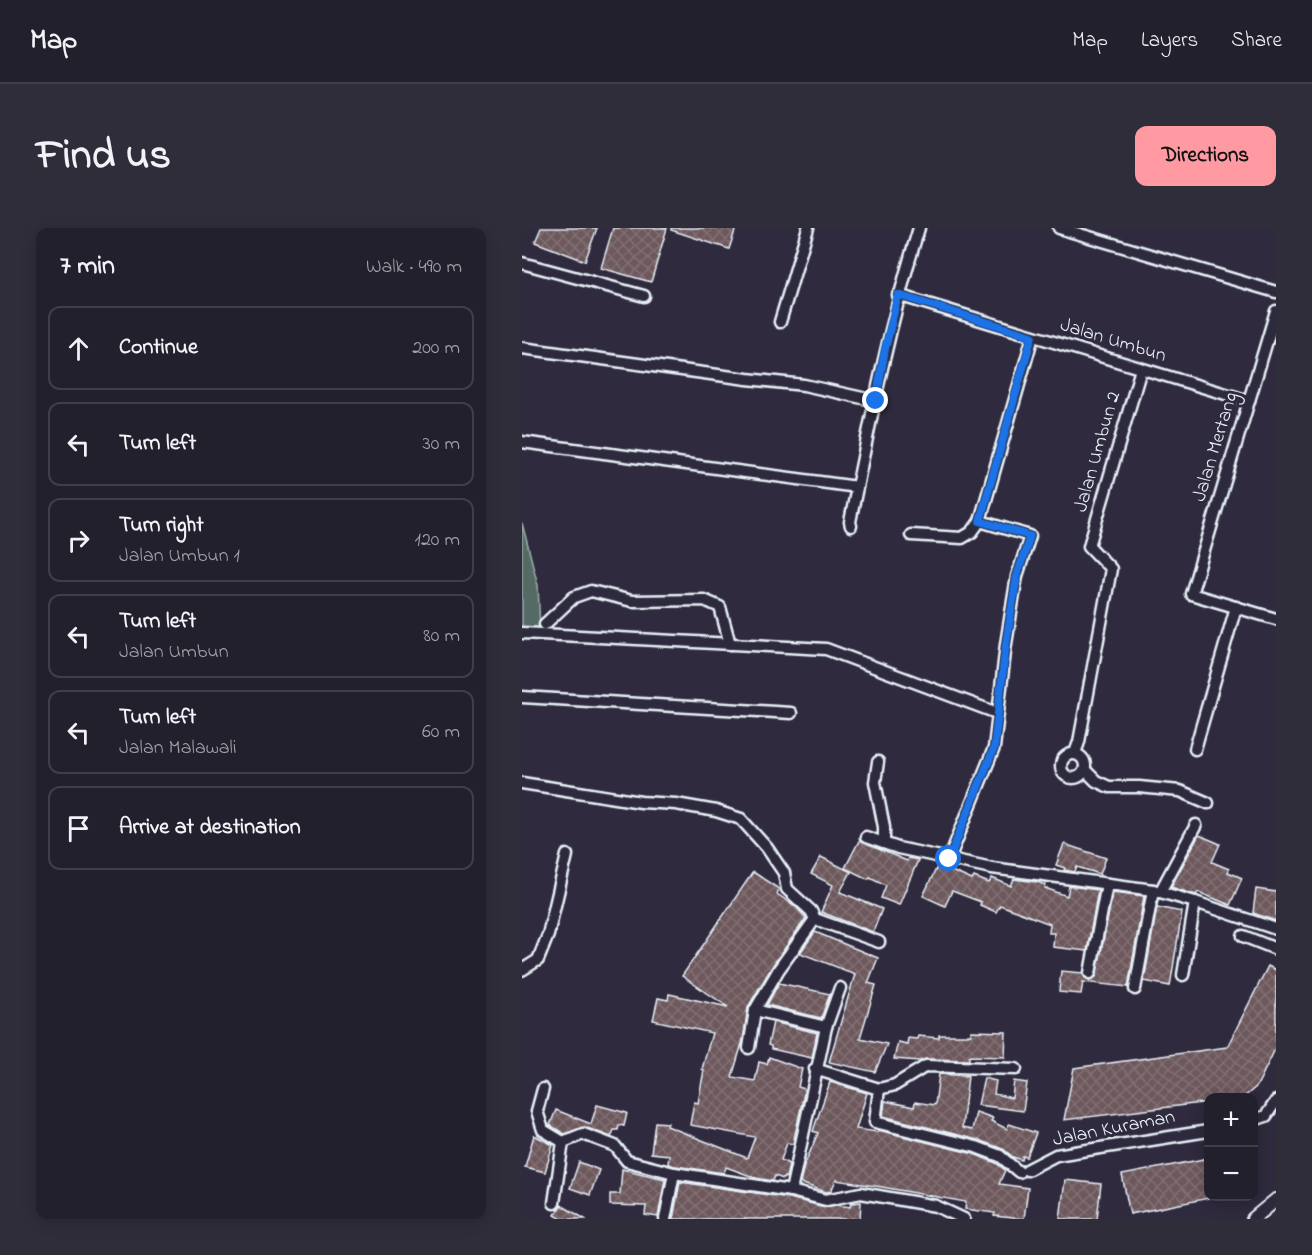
<!DOCTYPE html>
<meta charset="utf-8">
<style>
:root{--surface:#23202e;--page:#2f2d3a;--text:#f1f3f6;--muted:#a3a3aa;--line:#403e4a;--accent:#ff9aa2}
body{margin:0;font-family:"Indie Flower",sans-serif;background:var(--page);color:var(--text)}
.controls{position:absolute;right:18px;bottom:18px;display:grid;overflow:hidden;border-radius:12px;box-shadow:0 3px 15px #0003}
.controls button{width:54px;height:54px;display:grid;place-items:center;padding:0;border:0;border-bottom:2px solid var(--line);background:var(--surface);color:var(--text);font:30px sans-serif}
.stop{position:absolute;width:18px;height:18px;margin:-14px;border:4px solid #1a73e8;border-radius:50%;background:#fff}
.stop.end{background:#1a73e8;border-color:#fff;box-shadow:0 2px 6px #0008}
.list{margin:0;padding:0;list-style:none}
h2{display:flex;justify-content:space-between;align-items:center;height:78px;margin:0;padding:0 24px;font-size:26px}
h2 small{font-size:20px;font-weight:400;color:var(--muted)}
.list li{display:grid;grid-template-columns:39px 1fr auto;gap:18px;align-items:center;box-sizing:border-box;height:84px;margin:0 12px 12px;padding:0 12px;border:2px solid var(--line);border-radius:12px}
.list b{display:block;font-size:22px;white-space:nowrap}
.list p{margin:0;font-size:20px;white-space:nowrap;color:var(--muted)}
.list em{font-size:20px;font-style:normal;color:var(--muted)}
.icon{flex:none;width:33px;height:33px;fill:none;stroke:currentColor;stroke-width:2;stroke-linecap:round;stroke-linejoin:round}
.map{position:relative;flex:none;width:754px;height:991px;overflow:hidden;border-radius:12px}
header{display:flex;align-items:center;gap:36px;box-sizing:border-box;height:84px;padding:0 30px;background:var(--surface);border-bottom:2px solid var(--line)}
header strong{font-size:28px}
nav{display:flex;gap:33px;margin-inline-start:auto;font-size:21px}
.intro{display:flex;align-items:center;justify-content:space-between;box-sizing:border-box;height:144px;padding:0 36px}
h1{margin:0;font-size:42px}
.button{padding:15px 27px;border-radius:12px;background:var(--accent);color:#111;font-size:21px;font-weight:700}
main{display:flex;gap:36px;padding:0 36px}
aside{flex:1;background:var(--surface);border-radius:12px;box-shadow:0 3px 15px #0003}
.map>svg:first-child{display:block}
</style>
<header>
<strong>Map</strong>
<nav><a>Map</a><a>Layers</a><a>Share</a></nav>
</header>
<div class="intro"><h1>Find us</h1><a class="button">Directions</a></div>
<main>
<aside>
<h2>7 min<small>Walk · 490 m</small></h2>
<ul class="list">
<li><svg class="icon" aria-label="ahead" viewBox="0 0 24 24"><path d="M12 20V5M6 11l6-6 6 6"/></svg><div><b>Continue</b></div><em>200 m</em></li>
<li><svg class="icon" aria-label="left" viewBox="0 0 24 24"><path d="M17 20v-9H6M10 6l-5 5 5 5"/></svg><div><b>Turn left</b></div><em>30 m</em></li>
<li><svg class="icon" aria-label="right" viewBox="0 0 24 24"><path d="M7 20v-9h11M14 6l5 5-5 5"/></svg><div><b>Turn right</b><p>Jalan Umbun 1</p></div><em>120 m</em></li>
<li><svg class="icon" aria-label="left" viewBox="0 0 24 24"><path d="M17 20v-9H6M10 6l-5 5 5 5"/></svg><div><b>Turn left</b><p>Jalan Umbun</p></div><em>80 m</em></li>
<li><svg class="icon" aria-label="left" viewBox="0 0 24 24"><path d="M17 20v-9H6M10 6l-5 5 5 5"/></svg><div><b>Turn left</b><p>Jalan Malawali</p></div><em>60 m</em></li>
<li><svg class="icon" aria-label="arrive" viewBox="0 0 24 24"><path d="M6 21V4h12l-3 4 3 4H6"/></svg><div><b>Arrive at destination</b></div></li>
</ul>
</aside>
<div class="map">
<svg width="754" height="991" viewBox="0 0 754 991">
<defs>
<pattern id="building-cross-hatch" width="8" height="8" patternUnits="userSpaceOnUse" patternTransform="scale(1.5)"><rect width="8" height="8" fill="#6d585c"/><path d="M0 0l8 8M0 8l8-8" fill="none" stroke="#827074"/></pattern>
</defs>
<rect width="100%" height="100%" fill="#2f2a3d"/>
<filter id="ink" filterUnits="userSpaceOnUse"><feTurbulence type="fractalNoise" baseFrequency=".0167" numOctaves="2"/><feDisplacementMap in="SourceGraphic" scale="12" xChannelSelector="R" yChannelSelector="G"/><feConvolveMatrix kernelMatrix="1 2 1 2 8 2 1 2 1" color-interpolation-filters="sRGB"/></filter>
<g filter="url(#ink)">
<path fill="#566b65" stroke="#9faeae" stroke-width="1.5" d="M0,295l16,62 2,43 -18,-1z"/>
<g fill="url(#building-cross-hatch)" stroke="#e8f1f8" stroke-width="1.5">
<path d="M19,0h56l-12,33 -50,-19z"/>
<path d="M91,0h54l-16,54 -50,-14z"/>
<path d="M149,0h65l-7,21 -58,-19z"/>
<path d="M677,607l21,9 -8,18 17,7 -1,3 14,6 -12,27 -32,-13 -2,3 -25,-8z"/>
<path d="M337,613l48,20 1,-3 10,2 -19,45 -18,-7 5,-13 -16,-8 -2,2 -23,-11z"/>
<path d="M542,616l42,14 -6,16 -23,-7 -2,5 -11,-2 1,-2 -9,-3z"/>
<path d="M299,629l30,15 -11,20 42,17 -9,23 -52,-20 12,-27 -22,-11z"/>
<path d="M416,637l34,15 2,-3 15,6 3,-5 19,8 3,-7 23,3 9,3 -1,3 22,8 2,-10 29,4 -11,61 -34,-4 1,-14h-5l1,-9 -50,-19 -4,7 -16,-7 1,-3 -29,-11 -7,15 -22,-10z"/>
<path d="M231,644l26,17 -2,5 18,12 11,12 -33,47 -25,42 -5,33 -11,37 23,4 4,-19 8,2 2,-7 33,12 -4,18 7,2 -12,55 -6,-1 -6,17 8,4 -3,14 -2,-1 -1,2 -8,-3 -2,5 -17,-3 -30,-11 -2,6 -49,-7 -7,-2 1,-9 -18,-2 4,-31 13,1 -1,3 80,32 8,-21 -65,-12 4,-23 4,1 6,-33 -2,-1 10,-36 -59,-13 5,-22 10,2 1,-6 59,13 -46,-31z"/>
<path d="M734,661l20,3v29l-23,-8z"/>
<path d="M591,664l31,4 -16,91 -45,-5 -2,12 -22,-2 2,-21 22,2 2,5 4,2 7,-3z"/>
<path d="M635,679l25,5 -12,74 -26,-5z"/>
<path d="M293,704l63,26 -10,25 8,2 -16,53 27,6 -12,28 -46,-10 26,-88 -55,-21z"/>
<path d="M746,738l8,4v77l-19,39 -14,12h-34v4l-145,18 10,-52 153,-21z"/>
<path d="M257,755l51,11 -9,24 -54,-13z"/>
<path d="M251,794l44,11 -5,25 -41,-9v-3l-3,-1z"/>
<path d="M449,803l35,1 -1,25 -36,-1v4l-43,-1 -6,2 -26,-2 4,-17 9,2 1,-6 9,1 1,-3 21,2v-3h32z"/>
<path d="M417,846l29,2 -6,52 10,2 4,-18 17,6 -2,3 16,8 2,-5 27,9 -9,24 -4,-1 -1,4 -9,-3 -10,-8 -25,-9 -95,-24 2,-15 29,6 1,-5 20,3z"/>
<path d="M462,850l12,3 -2,13 18,4 2,-17 13,2 -4,28 -45,-6z"/>
<path d="M308,854l37,11 -11,36 21,3 1,-2 96,24 22,9 9,7 -6,14 29,4 -4,31 -30,-3 1,-3 -30,-4 1,-7 -84,-15 -46,-7 -5,11 -5,1 -26,-9 4,-17 14,-33 -5,-2z"/>
<path d="M75,877l30,8 -3,13 -5,-1 -1,5h-4l-3,7 -26,-10 -21,7 -14,-9 6,-15 35,14z"/>
<path d="M12,907l19,10 -8,27 -20,-5z"/>
<path d="M687,930v40l-79,16 -8,-39z"/>
<path d="M57,934l20,8 -9,25 -20,-7z"/>
<path d="M100,941l43,10 -7,38 -13,-2 1,-9 -36,-1v-11h10z"/>
<path d="M543,952l36,4 -4,35h-37z"/>
<path d="M158,954l109,16 36,9 12,-2 13,2 1,-4 10,-1 -1,17h-187z"/>
<path d="M39,977l24,14h-23l-7,-4z"/>
</g>
<g fill="none" stroke-linecap="round" stroke-linejoin="round">
<g stroke="#e8f1f8" stroke-width="15">
<g id="minor">
<path d="M537,0l217,64"/>
<path d="M0,35l122,33"/>
<path d="M376,67l351,106"/>
<path d="M754,83l-85,283 85,25"/>
<path d="M258,94l28,-94"/>
<path d="M0,120l225,31 57,6 72,16"/>
<path d="M0,214l335,45"/>
<path d="M329,298l-1,-4c20,-99 39,-198 69,-294"/>
<path d="M389,307l51,3 10,-6 8,-11 53,-185"/>
<path d="M23,396l29,-27 17,-6 41,10 72,-1 16,7 10,37"/>
<path d="M0,405l304,16 171,64"/>
<path d="M0,469l269,16"/>
<path d="M673,521l41,-142"/>
<path d="M553,525l4,-11 32,-173 -22,-23 52,-177"/>
<circle cx="551" cy="538" r="12"/>
<path d="M356,534l-3,20 9,45v16"/>
<path d="M563,542l11,11 13,6h30l41,4 28,12"/>
<path d="M0,555l119,19 35,2 40,7 25,8 26,29 17,25 3,16 24,22 4,8 64,23"/>
<path d="M344,609l32,11 94,20 161,22 42,12 81,27"/>
<path d="M427,631l45,-111 12,-104 11,-68 13,-40 -50,-15"/>
<path d="M638,664l36,-67"/>
<path d="M721,708l33,13"/>
<path d="M0,742l16,-10 10,-25 19,-80"/>
<path d="M568,745l17,-89"/>
<path d="M661,747l12,-73"/>
<path d="M613,761l18,-99"/>
<path d="M233,782l71,17 -35,164"/>
<path d="M304,799l14,-39"/>
<path d="M227,820l6,-38 24,-41 36,-50"/>
<path d="M293,841l64,20 -4,33 101,25 24,9 19,16"/>
<path d="M21,861l-6,22 6,19 20,12 20,-8 32,12 12,15 47,12 117,18 35,9 35,-7 75,13 28,13"/>
<path d="M357,861l16,-4 31,-19 90,3"/>
<path d="M732,892l12,-4 10,-15"/>
<path d="M505,942l29,-15 152,-24"/>
<path d="M32,975l9,-61"/>
<path d="M143,991l9,-46"/>
</g>
</g>
<g stroke="#e8f1f8" stroke-width="16">
<path id="tertiary" d="M731,991l23,-19"/>
</g>
<use href="#minor" stroke="#2f2a3d" stroke-width="10"/>
<use href="#tertiary" stroke="#2f2a3d" stroke-width="12"/>
</g>
</g>
<g fill="none" stroke-linecap="round" stroke-linejoin="round" filter="url(#ink)">
<path stroke="#1a73e8" stroke-width="8" d="M354,173l9,-52 13,-54 134,41 -52,185 50,15 -13,40 -11,68 -12,104 -45,111"/>
</g>
<g text-anchor="middle" dominant-baseline="central" stroke-width="6" stroke-linejoin="round" paint-order="stroke">
<g font-size="20" fill="#e8f1f8" stroke="#2f2a3d">
<text transform="translate(591 113) rotate(17)">Jalan Umbun</text>
<text transform="translate(694 219) rotate(-73)">Jalan Mertang</text>
<text transform="translate(576 224) rotate(-74)">Jalan Umbun 2</text>
<text transform="translate(592 901) rotate(-11)">Jalan Kuraman</text>
</g>
</g>
</svg>
<div class="controls">
<button>+</button>
<button>−</button>
</div>
<div class="stop" style="left:427px;top:631px"></div>
<div class="stop end" style="left:354px;top:173px"></div>
</div>
</main>
